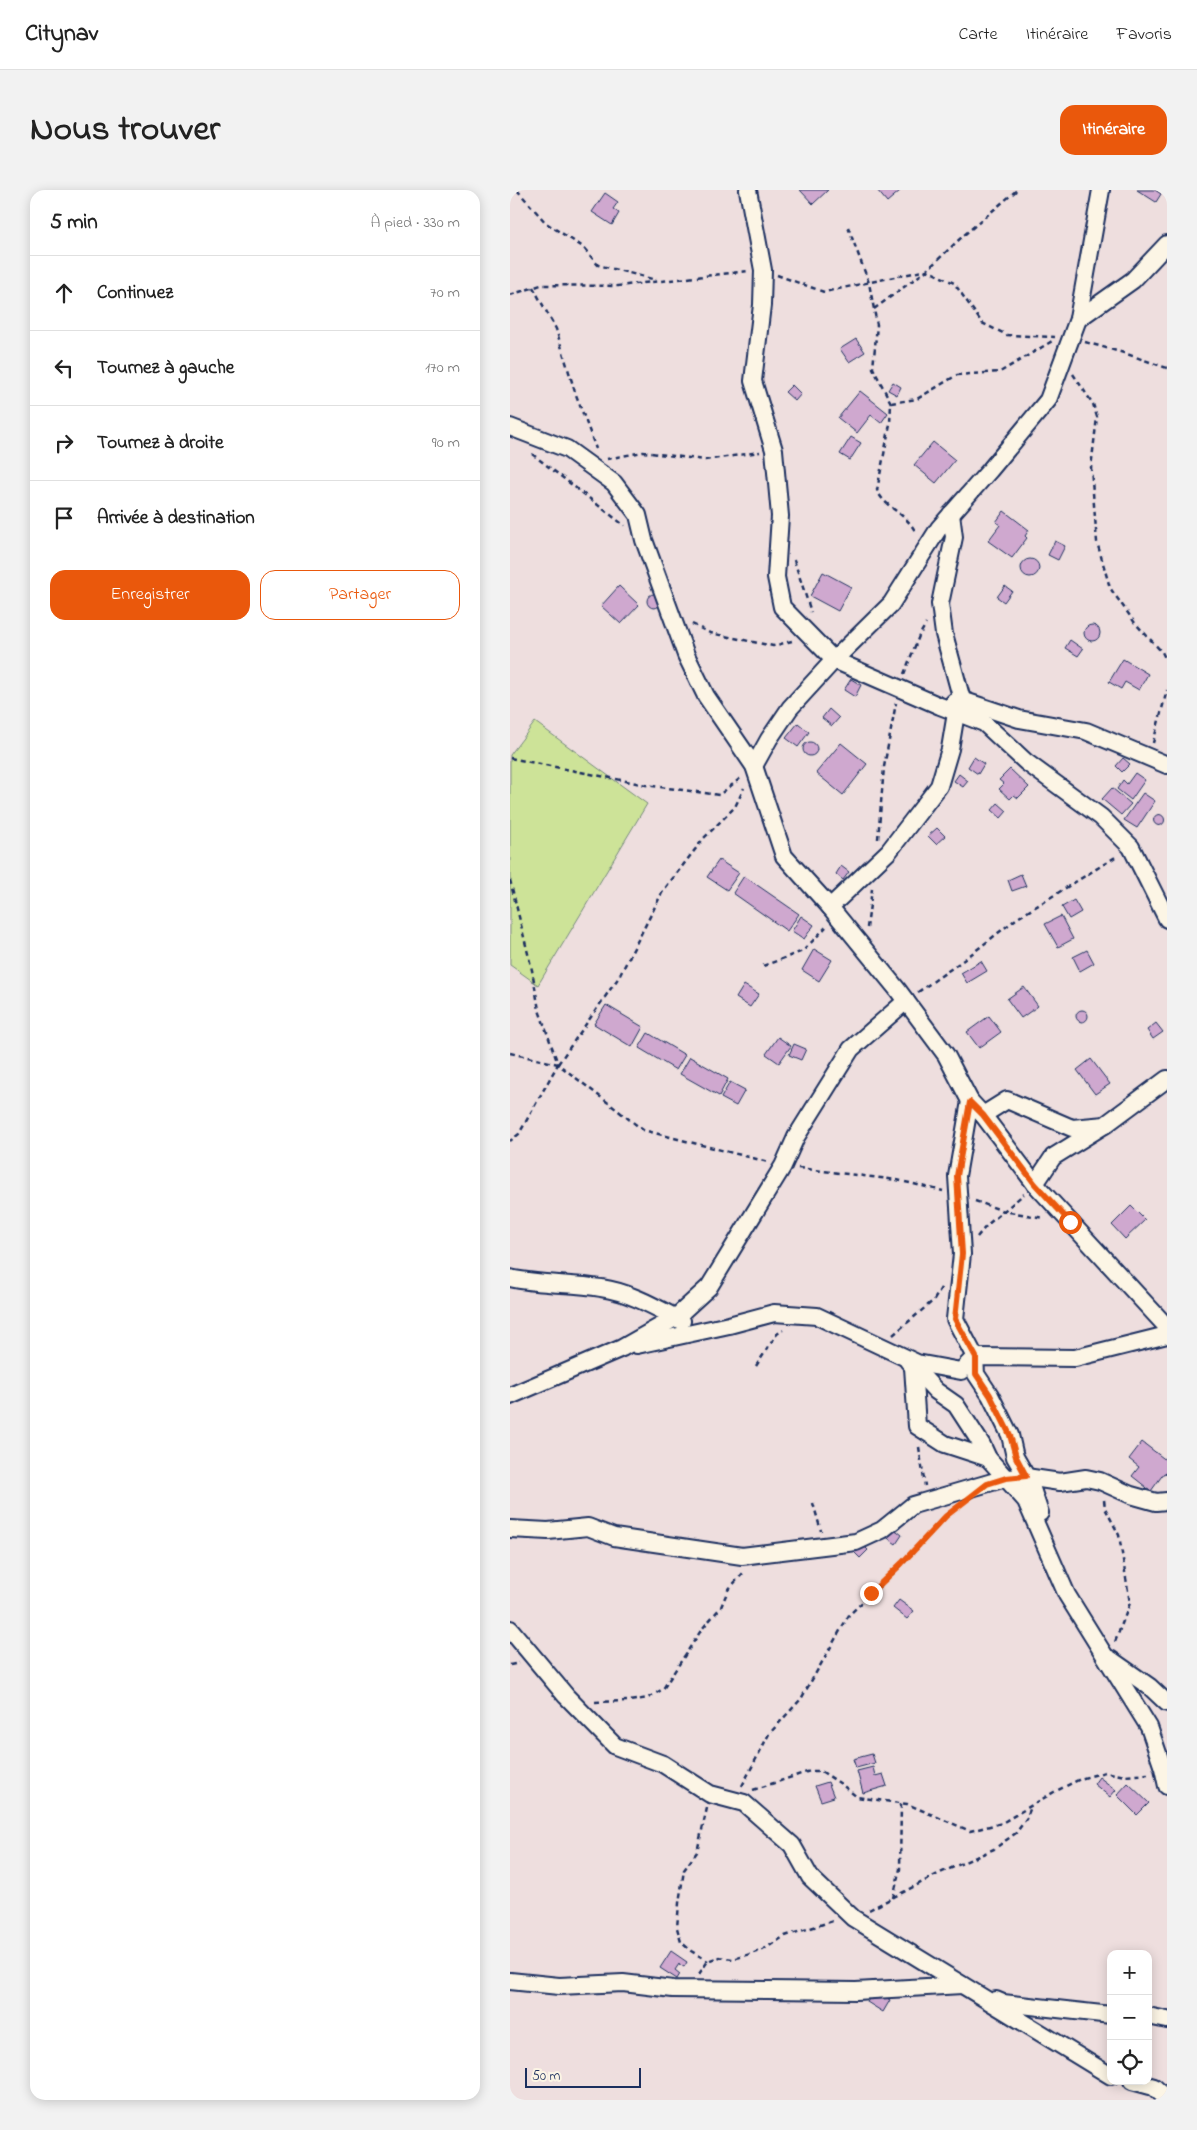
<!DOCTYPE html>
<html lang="fr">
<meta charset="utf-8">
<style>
:root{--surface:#fff;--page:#f2f2f2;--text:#222;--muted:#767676;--line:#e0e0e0;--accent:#ea580c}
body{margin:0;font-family:"Indie Flower",sans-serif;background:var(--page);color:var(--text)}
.controls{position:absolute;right:15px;bottom:15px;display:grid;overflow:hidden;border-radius:10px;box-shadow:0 2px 12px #0003}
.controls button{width:45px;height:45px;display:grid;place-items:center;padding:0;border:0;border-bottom:1px solid var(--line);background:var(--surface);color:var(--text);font:25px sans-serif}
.scale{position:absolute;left:15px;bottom:12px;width:116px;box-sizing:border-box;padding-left:5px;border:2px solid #1b2f5e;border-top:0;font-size:14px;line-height:18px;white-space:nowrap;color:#1b2f5e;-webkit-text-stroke:4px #fcf5e5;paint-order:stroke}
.stop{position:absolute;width:15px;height:15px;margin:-11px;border:4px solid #ea580c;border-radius:50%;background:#fff}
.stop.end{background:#ea580c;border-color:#fff;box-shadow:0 1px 5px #0008}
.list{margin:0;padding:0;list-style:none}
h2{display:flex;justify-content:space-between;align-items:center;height:65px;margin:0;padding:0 20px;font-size:21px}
h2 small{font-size:16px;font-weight:400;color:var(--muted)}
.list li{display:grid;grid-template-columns:32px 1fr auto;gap:15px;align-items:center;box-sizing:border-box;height:75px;padding:0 20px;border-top:1px solid var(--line)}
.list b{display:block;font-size:19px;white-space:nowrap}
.list em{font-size:16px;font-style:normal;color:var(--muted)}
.actions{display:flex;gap:10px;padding:15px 20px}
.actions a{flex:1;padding:11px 0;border:1px solid var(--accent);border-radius:15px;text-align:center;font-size:18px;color:var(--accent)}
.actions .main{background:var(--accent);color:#fff}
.icon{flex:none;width:28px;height:28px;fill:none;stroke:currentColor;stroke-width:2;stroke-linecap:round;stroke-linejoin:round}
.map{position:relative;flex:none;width:657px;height:1910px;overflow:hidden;border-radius:15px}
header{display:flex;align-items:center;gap:30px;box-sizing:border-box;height:70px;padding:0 25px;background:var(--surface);border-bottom:1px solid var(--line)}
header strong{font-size:24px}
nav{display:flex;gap:28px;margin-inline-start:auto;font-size:18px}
.intro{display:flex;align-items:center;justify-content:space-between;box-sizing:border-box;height:120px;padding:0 30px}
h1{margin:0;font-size:35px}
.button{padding:12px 22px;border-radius:15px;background:var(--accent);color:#fff;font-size:18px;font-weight:700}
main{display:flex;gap:30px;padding:0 30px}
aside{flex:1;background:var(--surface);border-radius:15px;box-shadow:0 2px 12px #0003}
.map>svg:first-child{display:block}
</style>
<header>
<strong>Citynav</strong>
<nav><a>Carte</a><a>Itinéraire</a><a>Favoris</a></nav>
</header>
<div class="intro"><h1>Nous trouver</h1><a class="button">Itinéraire</a></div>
<main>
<aside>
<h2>5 min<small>À pied · 330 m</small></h2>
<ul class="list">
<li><svg class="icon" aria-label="ahead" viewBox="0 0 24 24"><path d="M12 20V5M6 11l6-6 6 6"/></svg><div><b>Continuez</b></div><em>70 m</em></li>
<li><svg class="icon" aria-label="left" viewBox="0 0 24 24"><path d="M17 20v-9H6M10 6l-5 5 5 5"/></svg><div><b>Tournez à gauche</b></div><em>170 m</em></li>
<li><svg class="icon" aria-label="right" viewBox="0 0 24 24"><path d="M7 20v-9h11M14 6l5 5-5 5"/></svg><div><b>Tournez à droite</b></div><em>90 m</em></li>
<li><svg class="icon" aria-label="arrive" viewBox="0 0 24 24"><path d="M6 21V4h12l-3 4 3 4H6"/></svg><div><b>Arrivée à destination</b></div></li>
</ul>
<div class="actions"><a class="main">Enregistrer</a><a>Partager</a></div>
</aside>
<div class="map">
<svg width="657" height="1910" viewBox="0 0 657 1910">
<rect width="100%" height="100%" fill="#eedede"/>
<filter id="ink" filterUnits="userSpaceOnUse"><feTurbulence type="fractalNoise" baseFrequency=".02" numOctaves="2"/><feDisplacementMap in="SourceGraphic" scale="10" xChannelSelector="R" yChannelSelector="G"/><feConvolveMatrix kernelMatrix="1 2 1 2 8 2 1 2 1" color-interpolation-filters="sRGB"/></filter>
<g filter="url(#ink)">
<path fill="#cde398" stroke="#74897b" d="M25,532l112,82 -109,181 -28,-20v-210z"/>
<g fill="#cfa8cf" stroke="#1b2f5e">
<path d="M290,0h28l-15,14z"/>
<path d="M367,0h22l1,1 -13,11z"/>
<path d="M627,0h18l6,4 -5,8z"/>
<path d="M95,3l13,9 -5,7 6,4 -7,12 -20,-13z"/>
<path d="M346,149l9,13 -16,10 -9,-13z"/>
<path d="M383,192l8,5 -4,8 -9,-5z"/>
<path d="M282,195l9,9 -6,7 -10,-9z"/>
<path d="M350,201l28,22 -7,10 -10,-8 -14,18 -19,-15z"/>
<path d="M341,247l10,6 -11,17 -10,-6z"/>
<path d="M423,252l22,18 -19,23 -22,-18z"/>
<path d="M494,321l25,19 -4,6 2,2 -15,20 -24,-17 12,-16 -4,-3z"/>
<path d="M545,351l10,5 -7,14 -10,-5z"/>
<circle cx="520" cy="378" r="9"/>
<path d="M313,382l28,15 -13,24 -28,-15z"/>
<path d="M109,396l20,19 -18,19 -20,-18z"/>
<path d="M495,396l7,5 -8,11 -7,-5z"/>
<circle cx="144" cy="411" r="7"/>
<circle cx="582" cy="443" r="8"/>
<path d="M560,450l13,9 -5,7 -13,-8z"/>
<path d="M613,469l25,15 -9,16 -14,-8 -4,7 -12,-7z"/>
<path d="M341,489l10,6 -6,12 -11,-7z"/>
<path d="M319,519l10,9 -7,8 -10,-8z"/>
<path d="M288,533l11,9 -11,15 -12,-9z"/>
<circle cx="300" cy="559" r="7"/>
<path d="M331,553l26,21 -24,31 -27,-22z"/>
<path d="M464,567l10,7 -6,10 -10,-7z"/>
<path d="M613,568l7,6 -8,8 -6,-6z"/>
<path d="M500,579l19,18 -11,11 -4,-3 -4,4 -11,-10 5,-5 -5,-4z"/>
<path d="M625,583l10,7 -14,20 -14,-11 6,-9 4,4z"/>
<path d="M449,584l9,7 -5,6 -9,-6z"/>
<path d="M602,598l19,16 -10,11 -19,-16z"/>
<path d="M633,603l12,8 -18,27 -13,-8z"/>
<path d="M488,613l9,8 -6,7 -9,-8z"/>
<circle cx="649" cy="630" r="5.5"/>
<path d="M427,638l8,8 -9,8 -8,-8z"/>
<path d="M209,670l20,13 -12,17 -20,-13z"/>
<path d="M331,676l8,6 -6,8 -7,-6z"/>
<path d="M511,684l5,12 -14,5 -4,-11z"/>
<path d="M234,686l55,38 -12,17 -54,-38z"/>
<path d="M564,710l7,12 -12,7 -7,-12z"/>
<path d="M291,726l13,9 -10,14 -12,-8z"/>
<path d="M551,726l12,23 -15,8 -13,-23z"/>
<path d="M304,759l18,11 -13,21 -17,-11z"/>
<path d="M577,760l7,13 -14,8 -7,-14z"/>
<path d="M471,771l6,10 -20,12 -6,-10z"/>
<path d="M234,795l15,9 -9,13 -14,-9z"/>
<path d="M514,797l14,19 -17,12 -14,-19z"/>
<path d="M96,815l37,22 -11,20 -38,-23z"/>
<circle cx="572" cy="826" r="6"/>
<path d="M479,826l12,16 -22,16 -12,-16z"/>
<path d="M646,833l7,9 -10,7 -6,-9z"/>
<path d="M138,843l37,22 -9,15 -37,-22z"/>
<path d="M268,847l13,9 -12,17 -13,-9z"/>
<path d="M284,854l12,5 -5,11 -12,-5z"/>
<path d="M180,867l38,22 -9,17 -39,-22z"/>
<path d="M581,869l19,25 -15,10 -18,-24z"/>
<path d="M220,892l15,8 -9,16 -15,-8z"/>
<path d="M621,1016l14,14 -20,19 -13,-14z"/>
<path d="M632,1252l25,19v13l-3,-1 -13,18 -19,-15 7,-9 -10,-8z"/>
<path d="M382,1337l10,8 -6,9 -11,-8z"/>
<path d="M351,1353l7,7 -8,8 -7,-7z"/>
<path d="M389,1410l15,11 -7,8 -14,-11z"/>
<path d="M362,1564l3,9 -19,5 -3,-9z"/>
<path d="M363,1577l2,9 8,-2 4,12 -24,7 -6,-22z"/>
<path d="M589,1587l17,13 -6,7 -16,-13z"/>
<path d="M318,1592l6,15 -13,4 -6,-15z"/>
<path d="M618,1593l21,20 -12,12 -20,-20z"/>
<path d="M161,1761l16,11 -3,5 -5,-3 -4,6 5,4 -3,5 -17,-11z"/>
<path d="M365,1800l15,10 -7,12 -16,-10z"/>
</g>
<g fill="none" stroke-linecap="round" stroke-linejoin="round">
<g stroke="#1b2f5e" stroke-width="20">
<g id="minor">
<path d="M238,0l15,80 -1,35 -9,76 21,69 6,66 -4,61 6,30 52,53 106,46 44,17 42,39 75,55 30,30 36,72"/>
<path d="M568,129l55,-39 34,-36"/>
<path d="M0,237l57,22 47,34 24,32 6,25 42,115 20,41 48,70 30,90 46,51 67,82 49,66 24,46 13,14 52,69 132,143"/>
<path d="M444,512l8,-2 57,19 67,12 81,34"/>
<path d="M244,576l15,-27 21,-31 44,-48 57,-56 48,-76 51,-58 58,-70 30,-81 23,-129"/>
<path d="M320,717l59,-56 50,-65 11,-37 6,-36 6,-13 -18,-66 -4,-30 14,-67 -3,-23"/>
<path d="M460,911l-13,75 5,78 -7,65 20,38 1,17 14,21 20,40 5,22 15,26 10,30"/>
<path d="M473,925l24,-15 65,28 33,-3 62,-46"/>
<path d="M525,994l18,-27 50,-31"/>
<path d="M0,1088c30,7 61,5 91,10 29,4 56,20 81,33"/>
<path d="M127,1155l92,-20 45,-12 43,3 100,47 44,8 14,-14 100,1 92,-23"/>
<path d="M398,1171l28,30 20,14 26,40 6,13 38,43 41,94 82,132 14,41 4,18"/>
<path d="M403,1177l4,59 28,18 43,14"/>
<path d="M0,1206l112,-48 53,-30 34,-31 74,-121 13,-29 55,-88 55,-48"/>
<path d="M0,1339l38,2 40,-4 26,10 128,19 114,-14 26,-12 31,-25 93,-27 20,-1 34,5 26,-4 14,3 31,14 25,7 11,-1"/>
<path d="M0,1439l56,67 49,50 48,18 47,30 34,9 48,42 18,32 43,41 258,158"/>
<path d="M600,1469l40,28 17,16"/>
<path d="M0,1791l49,5 64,-3 50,6 94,1 89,1 106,-6"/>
<path d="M486,1810l7,3 108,12"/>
<path d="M638,1826l19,4"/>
<path d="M622,1891l22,6 13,12"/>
</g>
</g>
<g stroke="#1b2f5e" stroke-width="2.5" stroke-dasharray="5 4" stroke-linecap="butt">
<path d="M7,0l29,33 37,24 15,18 58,15"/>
<path d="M338,37l21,56 8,42 -4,43 18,35 -1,21 -13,66c8,19 29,22 39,43"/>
<path d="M267,85l47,17 103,-22 27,13 28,40 25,12 48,2"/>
<path d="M23,97l23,42 19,63 21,57"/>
<path d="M0,105l31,-10 77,1 130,-15"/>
<path d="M364,119l53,-39 37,-35 53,-45"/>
<path d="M575,152l39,11 43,15"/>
<path d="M563,184l20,30 4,13 -6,51 6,74 13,46 25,35 27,29 5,10"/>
<path d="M381,213l26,-4 40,-24 43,-3 54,-32"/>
<path d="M22,264l93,72"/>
<path d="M97,269l36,-7 62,8 55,-8"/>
<path d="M284,370l17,52"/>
<path d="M182,434l18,9 63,13 19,-5"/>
<path d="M394,484l15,-38 7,-12"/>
<path d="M643,553l14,-53"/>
<path d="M0,568l136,27 73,10 23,-18"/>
<path d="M368,649l6,-72 12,-64"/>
<path d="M0,690l22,90 7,40 19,54 -39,70 -9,7"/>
<path d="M357,738l5,-39"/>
<path d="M253,776l40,-15 23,-24"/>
<path d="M408,802l47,-33 51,-40 101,-63"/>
<path d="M0,863l48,11 85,66 125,32"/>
<path d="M48,874l61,-87 44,-86 41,-53 31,-31 9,-19"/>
<path d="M288,978l99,12 46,11"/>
<path d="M465,1011l29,10 40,7"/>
<path d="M467,1047l10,-12 37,-31"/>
<path d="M383,1145l41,-35 8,-14"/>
<path d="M246,1176l21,-32 6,-4"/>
<path d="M409,1257l6,39"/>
<path d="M594,1310l1,8 14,27 11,68 -15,39"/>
<path d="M303,1313l8,28"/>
<path d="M0,1475l9,-2"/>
<path d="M85,1512l35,-1 18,-3 15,-9 39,-60 19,-22 7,-17 17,-19"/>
<path d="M232,1596l27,-52 32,-35 48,-84 54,-52 43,-47 6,-5"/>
<path d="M243,1600l57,-19h11l20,13 16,13 50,7 63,27 32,-8 52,-31 26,-13 25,-7 20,4 23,-2"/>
<path d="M197,1618l-10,44 -13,18 -5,33 -2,25 4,14 10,9 17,10"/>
<path d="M383,1708l7,-29 1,-66"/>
<path d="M359,1720l69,-36 56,-25 22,-16 10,-14 5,-12"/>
<path d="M189,1784l9,-13 10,-4 15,2 28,-8 24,-15 48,-15"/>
</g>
<use href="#minor" stroke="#fcf5e5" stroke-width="16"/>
</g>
</g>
<g fill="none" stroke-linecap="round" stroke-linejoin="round" filter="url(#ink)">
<path stroke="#ea580c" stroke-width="6" d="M361,1403l31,-30 44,-47 41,-32 19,-6 20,-2 -10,-19 -6,-22 -20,-40 -14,-21v-17l-21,-38 7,-65 -5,-78 13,-74 13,13 52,69 35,38"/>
</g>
</svg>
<div class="controls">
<button>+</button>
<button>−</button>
<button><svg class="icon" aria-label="locate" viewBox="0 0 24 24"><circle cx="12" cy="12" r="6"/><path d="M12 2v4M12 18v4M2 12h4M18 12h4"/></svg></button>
</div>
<div class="scale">50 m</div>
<div class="stop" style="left:560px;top:1032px"></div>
<div class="stop end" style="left:361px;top:1403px"></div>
</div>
</main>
